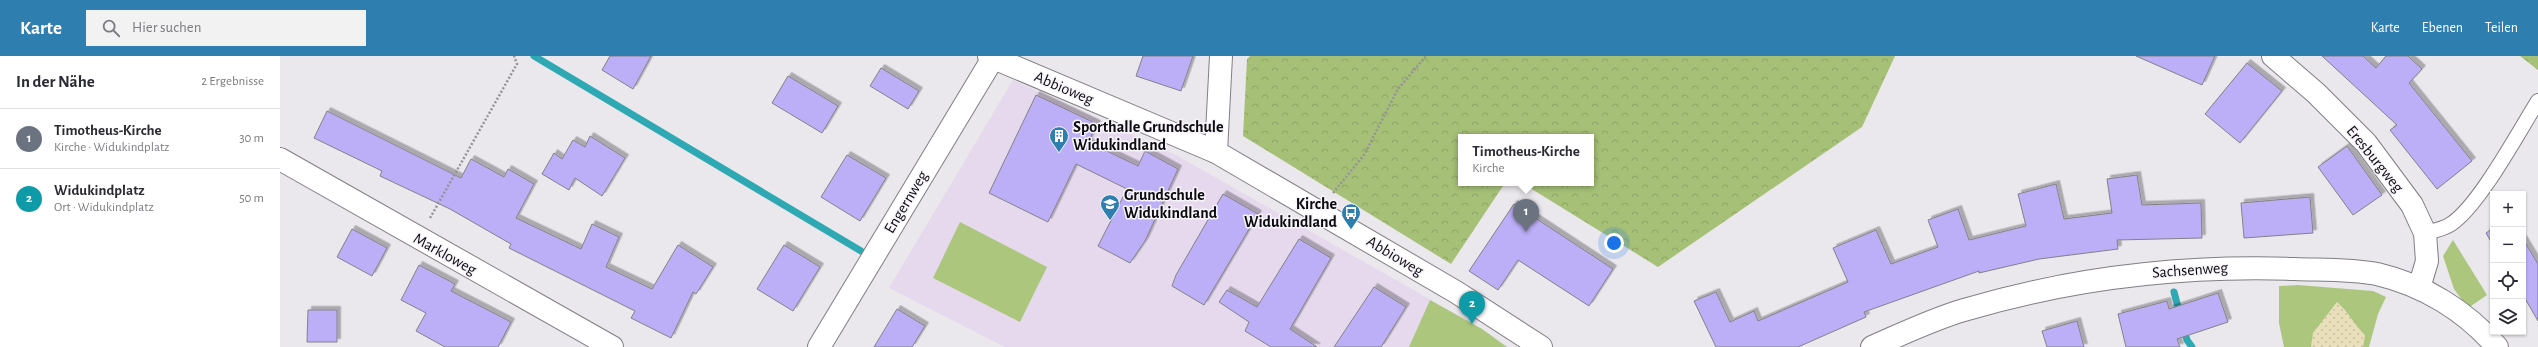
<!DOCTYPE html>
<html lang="de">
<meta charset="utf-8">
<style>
:root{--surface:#fff;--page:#f2f2f3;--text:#2b2b33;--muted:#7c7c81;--line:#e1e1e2;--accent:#2f7eb0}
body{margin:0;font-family:"Alegreya Sans",sans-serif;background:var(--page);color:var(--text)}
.controls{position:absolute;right:12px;bottom:12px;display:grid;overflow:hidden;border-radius:0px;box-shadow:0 1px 3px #0004}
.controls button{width:36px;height:36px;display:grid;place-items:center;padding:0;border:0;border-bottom:1px solid var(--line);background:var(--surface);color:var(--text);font:20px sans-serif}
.you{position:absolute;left:1334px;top:187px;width:14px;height:14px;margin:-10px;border:3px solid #fff;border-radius:50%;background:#1a73e8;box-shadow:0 0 0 6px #1a73e833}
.badge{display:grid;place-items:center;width:26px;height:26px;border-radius:50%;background:var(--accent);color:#fff;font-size:13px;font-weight:700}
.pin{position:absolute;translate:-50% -33px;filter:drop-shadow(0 1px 2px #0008)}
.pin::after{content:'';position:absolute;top:21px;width:14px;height:12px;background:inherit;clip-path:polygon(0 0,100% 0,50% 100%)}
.popup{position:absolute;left:1178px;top:78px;width:136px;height:52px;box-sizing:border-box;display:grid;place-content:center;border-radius:0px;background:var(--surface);filter:drop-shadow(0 1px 3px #0005);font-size:13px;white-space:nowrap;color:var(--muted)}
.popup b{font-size:15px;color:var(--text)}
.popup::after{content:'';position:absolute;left:50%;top:100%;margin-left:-8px;border:8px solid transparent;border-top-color:var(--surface)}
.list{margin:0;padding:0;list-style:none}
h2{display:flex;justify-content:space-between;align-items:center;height:52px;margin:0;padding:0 16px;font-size:17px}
h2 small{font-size:13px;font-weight:400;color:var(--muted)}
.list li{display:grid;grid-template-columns:26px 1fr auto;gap:12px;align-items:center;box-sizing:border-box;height:60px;padding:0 16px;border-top:1px solid var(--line)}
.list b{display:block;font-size:15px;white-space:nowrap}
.list p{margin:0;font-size:13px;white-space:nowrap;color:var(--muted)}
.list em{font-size:13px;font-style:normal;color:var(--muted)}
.icon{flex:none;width:22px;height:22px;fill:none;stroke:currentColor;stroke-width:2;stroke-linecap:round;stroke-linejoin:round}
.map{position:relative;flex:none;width:2258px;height:291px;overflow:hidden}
header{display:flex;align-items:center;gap:24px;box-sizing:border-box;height:56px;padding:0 20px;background:var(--accent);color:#fff}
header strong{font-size:19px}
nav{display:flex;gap:22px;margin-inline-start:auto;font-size:14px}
.search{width:280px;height:36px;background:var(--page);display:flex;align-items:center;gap:10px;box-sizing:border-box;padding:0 14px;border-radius:0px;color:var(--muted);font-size:15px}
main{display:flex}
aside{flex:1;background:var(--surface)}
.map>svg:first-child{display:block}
</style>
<header>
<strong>Karte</strong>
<div class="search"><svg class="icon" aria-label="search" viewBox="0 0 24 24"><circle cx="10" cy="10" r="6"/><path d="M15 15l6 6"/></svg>Hier suchen</div>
<nav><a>Karte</a><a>Ebenen</a><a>Teilen</a></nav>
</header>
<main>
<aside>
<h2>In der Nähe<small>2 Ergebnisse</small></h2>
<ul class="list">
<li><span class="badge" style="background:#6b7280">1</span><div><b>Timotheus-Kirche</b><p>Kirche · Widukindplatz</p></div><em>30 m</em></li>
<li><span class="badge" style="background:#0f9aa8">2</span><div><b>Widukindplatz</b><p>Ort · Widukindplatz</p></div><em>50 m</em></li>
</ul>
</aside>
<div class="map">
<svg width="2258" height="291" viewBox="0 0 2258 291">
<defs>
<pattern id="forest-crowns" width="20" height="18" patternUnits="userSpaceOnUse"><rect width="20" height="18" fill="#a6c177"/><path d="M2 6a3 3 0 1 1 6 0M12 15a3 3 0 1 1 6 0" fill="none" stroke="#8ea466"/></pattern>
<pattern id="sand-dots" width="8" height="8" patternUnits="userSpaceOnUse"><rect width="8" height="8" fill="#e9dfba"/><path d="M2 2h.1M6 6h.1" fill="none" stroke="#c7be9f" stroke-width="1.8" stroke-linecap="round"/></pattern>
<filter id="shadow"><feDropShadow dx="3.5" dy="-3.5" stdDeviation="0" flood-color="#0004"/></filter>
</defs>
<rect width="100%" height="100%" fill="#eae7ed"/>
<path fill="#e6d9ed" d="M733,24l163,75 306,174 25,18h-502l-116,-59z"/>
<g fill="#acc77d">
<path d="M680,166l87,45 -27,55 -87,-44z"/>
<path d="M2173,184l34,55 -19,13 -14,-19 -11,-33z"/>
<path d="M2018,229l75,6 13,6 -8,17 -9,33h-85l-5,-24v-37z"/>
<path d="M1150,244l52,29 25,18h-98z"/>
</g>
<g fill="url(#forest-crowns)">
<path d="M970,0h645l-33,71 -204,140 -136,-84h69v-46h-130v46h44l-54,81 -208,-128 4,-77z"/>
<path d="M2240,0h18v14z"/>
</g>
<path fill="url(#sand-dots)" d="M2057,246c12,10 17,23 28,33l-2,12h-52l2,-14z"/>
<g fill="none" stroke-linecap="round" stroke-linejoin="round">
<g stroke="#2ea8b3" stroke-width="7">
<path d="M254,0l327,195"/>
<path d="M1894,236l6,23"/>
<path d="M1903,271l4,13 5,7"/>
</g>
</g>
<g fill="#bcaef7" stroke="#828287" filter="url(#shadow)">
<path d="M330,0h41l-18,33 -31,-19z"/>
<path d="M863,0h50l-12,35 -45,-15z"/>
<path d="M1856,0h79l-13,29z"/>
<path d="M2042,0h41l13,12 10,-12h22l14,13 -13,14 63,78 -35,28 -47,-59 7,-5z"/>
<path d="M1967,7l35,28 -42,52 -35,-29z"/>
<path d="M601,12l38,23 -11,18 -38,-23z"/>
<path d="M508,20l50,30 -16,27 -50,-30z"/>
<path d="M756,39l61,29 -9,18 50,24 7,-15 33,18 -33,72 -15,22 -32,-17 29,-57 -51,-25 -28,58 -59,-29z"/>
<path d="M47,55l134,67 10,-19 33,18 4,-8 26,15 -18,34 65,31 11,-25 27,13 -13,30 46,22 26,-44 35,22 -17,27 -3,-2 -22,46 -40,-20 4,-7 -126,-63 2,-4 -61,-35 -70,-33 2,-5 -68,-33z"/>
<path d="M310,80l35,22 -23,38 -27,-18 -6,12 -27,-16 12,-21 8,6 11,-19 12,7z"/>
<path d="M2067,90l35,49 -29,20 -35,-48z"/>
<path d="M567,99l39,23 -26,43 -39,-24z"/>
<path d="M1857,119l5,30 59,-2 1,35 -85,2 1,9 -79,10 -60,14v-2l-115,41 2,5 -68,30h-82l-22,-46 22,-9 14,30 24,-11 4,10 90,-39 -15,-34 43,-18 15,34 47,-17 -10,-27 30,-11 11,31 57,-14 -8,-32 38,-10 8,35 48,-6 -5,-34z"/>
<path d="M943,138l35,20 -54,91 -32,-19 4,-11z"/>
<path d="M2030,141l3,36 -69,5 -3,-35z"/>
<path d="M1234,148l99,65 -24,37 -71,-46 -20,30 -29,-19z"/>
<path d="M2213,172v17l-7,-12z"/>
<path d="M72,173l35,19 -15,28 -35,-19z"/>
<path d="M1019,183l32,19 -41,71 27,18h-46l-26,-16 4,-9 -30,-20 8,-12 30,17z"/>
<path d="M2243,183l15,25v57l-15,-26z"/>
<path d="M504,189l36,22 -27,44 -36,-22z"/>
<path d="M139,209l36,19 -4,7 60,31 -13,25h-53l-29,-16 10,-18 -25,-13z"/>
<path d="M1094,231l32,20 -25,40h-47z"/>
<path d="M1938,237l10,29 -51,17 3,8h-54l-8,-33 49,-13 2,8z"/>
<path d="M617,253l28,17 -13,21h-38z"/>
<path d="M28,254h29v32h-30z"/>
<path d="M1797,265l7,26h-37l-5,-16z"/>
</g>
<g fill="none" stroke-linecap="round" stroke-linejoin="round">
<g stroke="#807e83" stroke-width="16">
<path id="service" d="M2145,177c8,-2 19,-4 26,-9 28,-18 68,-93 87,-123"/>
</g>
<g stroke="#807e83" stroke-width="24">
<g id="minor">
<path d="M709,0l227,96 240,140 85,55"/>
<path d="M1993,0l43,37 50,50 46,62 13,28 2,28 -8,27"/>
<path d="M936,96l5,-96"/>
<path d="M0,103l332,188"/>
<path d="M539,291l174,-289"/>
<path d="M1592,291c30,-13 61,-28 92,-37 108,-32 218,-45 331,-41 26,1 56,0 82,5 47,11 89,37 120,73"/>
</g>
</g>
<g stroke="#959397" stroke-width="2.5" stroke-dasharray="2 2" stroke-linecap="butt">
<path d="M1053,137l31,-38 34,-66 28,-33"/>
<path d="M150,162l87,-154 -3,-8"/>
</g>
<use href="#service" stroke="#fff" stroke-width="14"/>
<use href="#minor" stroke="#fff" stroke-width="22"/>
</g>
<defs>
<g id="building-pin" transform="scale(1)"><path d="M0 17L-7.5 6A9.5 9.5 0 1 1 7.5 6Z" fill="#2f7eb0" stroke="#f7f5fb"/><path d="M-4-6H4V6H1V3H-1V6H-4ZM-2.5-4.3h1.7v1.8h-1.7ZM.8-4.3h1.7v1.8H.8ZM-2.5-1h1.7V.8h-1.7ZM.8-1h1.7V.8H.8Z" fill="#fff"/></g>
<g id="school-pin" transform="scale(1)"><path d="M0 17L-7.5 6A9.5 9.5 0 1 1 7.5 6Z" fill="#2f7eb0" stroke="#f7f5fb"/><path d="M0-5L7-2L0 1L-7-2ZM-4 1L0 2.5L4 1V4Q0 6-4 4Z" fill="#fff"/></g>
<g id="bus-pin" transform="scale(1)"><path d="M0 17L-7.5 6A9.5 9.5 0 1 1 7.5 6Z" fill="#2f7eb0" stroke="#f7f5fb"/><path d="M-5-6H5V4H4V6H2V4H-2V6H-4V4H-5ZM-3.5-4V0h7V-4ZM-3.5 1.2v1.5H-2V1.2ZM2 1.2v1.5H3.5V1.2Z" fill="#fff"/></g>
</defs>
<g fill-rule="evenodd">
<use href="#building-pin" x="779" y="80"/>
<use href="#school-pin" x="830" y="148"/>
<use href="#bus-pin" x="1071" y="157"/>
</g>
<g text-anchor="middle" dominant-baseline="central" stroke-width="3" stroke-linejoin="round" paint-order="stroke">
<g font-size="16" fill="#0c0b0d" stroke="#f7f5fb">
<text transform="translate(784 32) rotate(23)">Abbioweg</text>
<text transform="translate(2095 103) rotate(51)">Eresburgweg</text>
<text transform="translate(626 146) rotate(-59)">Engernweg</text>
<text transform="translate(165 198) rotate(29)">Markloweg</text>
<text transform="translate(1115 200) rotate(31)">Abbioweg</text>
<text transform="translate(1910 214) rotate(-4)">Sachsenweg</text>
</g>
<g font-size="16" font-weight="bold" fill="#0c0b0d" stroke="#f7f5fb" text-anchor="start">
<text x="793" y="71">Sporthalle Grundschule<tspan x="793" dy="18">Widukindland</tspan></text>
<text x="844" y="139">Grundschule<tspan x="844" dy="18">Widukindland</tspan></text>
<text x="1057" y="148" text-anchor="end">Kirche<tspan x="1057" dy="18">Widukindland</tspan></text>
</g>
</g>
</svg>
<div class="controls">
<button>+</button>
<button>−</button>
<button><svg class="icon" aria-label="locate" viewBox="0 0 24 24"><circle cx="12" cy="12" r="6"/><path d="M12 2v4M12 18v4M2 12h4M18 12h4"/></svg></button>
<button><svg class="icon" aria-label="layers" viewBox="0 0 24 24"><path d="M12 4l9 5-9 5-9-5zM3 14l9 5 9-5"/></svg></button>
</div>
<div class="you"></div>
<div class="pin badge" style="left:1246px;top:176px;background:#6b7280">1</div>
<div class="popup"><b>Timotheus-Kirche</b>Kirche</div>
<div class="pin badge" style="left:1192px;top:268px;background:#0f9aa8">2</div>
</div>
</main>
